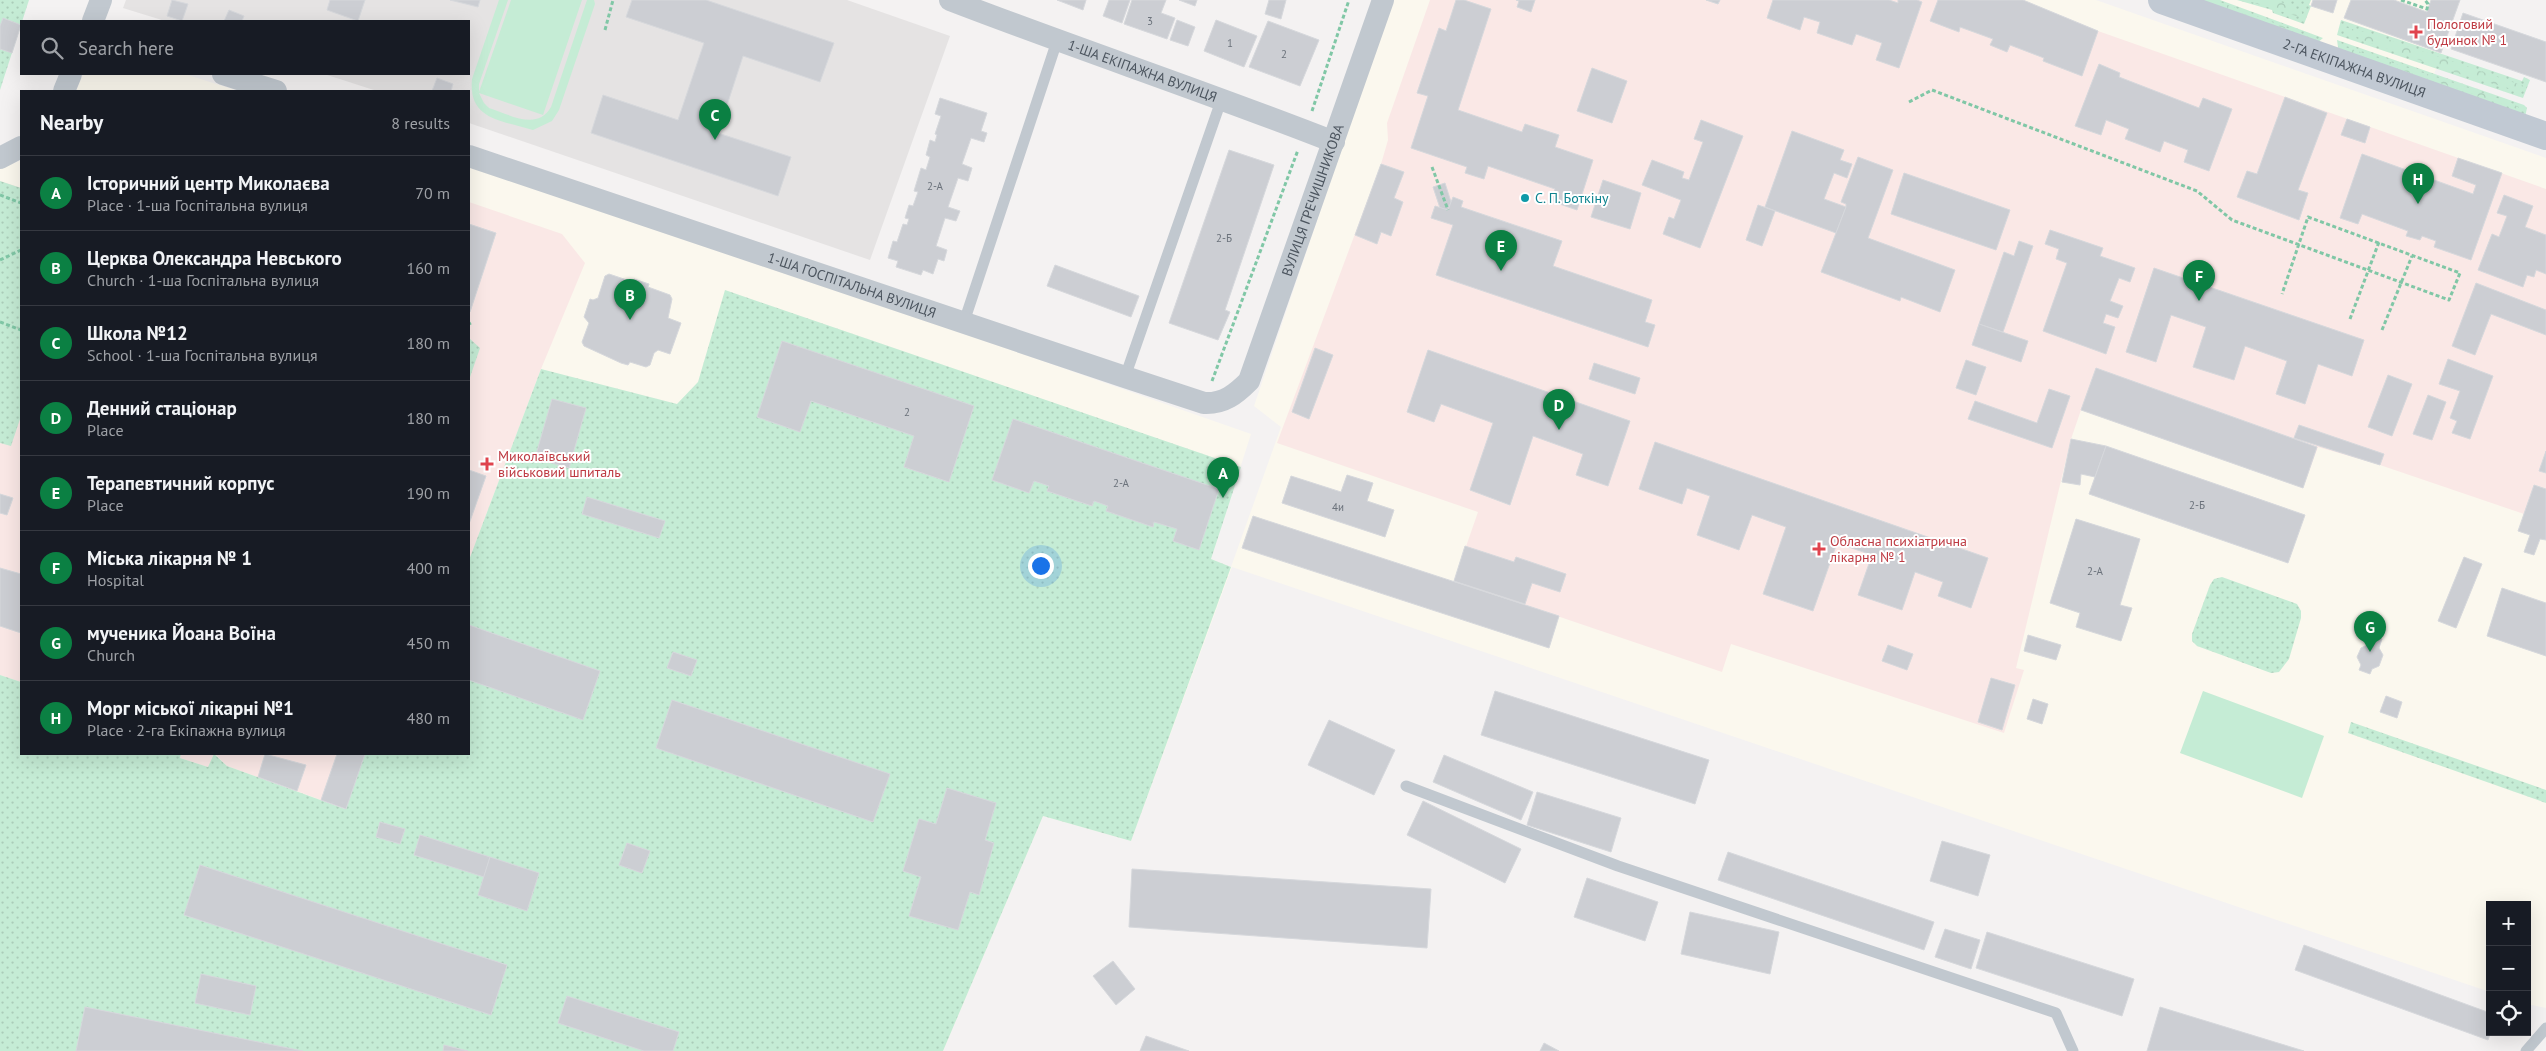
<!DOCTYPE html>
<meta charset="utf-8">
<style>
:root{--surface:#171b24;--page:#242831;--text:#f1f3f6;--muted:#9ea1a6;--line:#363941;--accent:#0b8043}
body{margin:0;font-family:"PT Sans",sans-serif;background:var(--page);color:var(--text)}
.controls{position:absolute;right:15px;bottom:15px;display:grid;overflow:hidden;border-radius:0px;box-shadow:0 5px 20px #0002}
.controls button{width:45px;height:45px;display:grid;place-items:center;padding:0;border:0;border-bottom:1px solid var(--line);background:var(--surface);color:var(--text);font:25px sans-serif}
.you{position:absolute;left:1040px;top:565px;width:18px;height:18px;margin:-12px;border:4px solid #fff;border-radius:50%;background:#1a73e8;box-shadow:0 0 0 8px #1a73e833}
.badge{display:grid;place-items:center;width:32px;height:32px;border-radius:50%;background:var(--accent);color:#fff;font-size:16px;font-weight:700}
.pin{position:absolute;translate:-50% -41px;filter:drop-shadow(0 1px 2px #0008)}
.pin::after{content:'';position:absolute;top:26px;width:18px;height:15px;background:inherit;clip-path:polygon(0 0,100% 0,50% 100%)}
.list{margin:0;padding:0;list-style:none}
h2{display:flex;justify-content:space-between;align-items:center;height:65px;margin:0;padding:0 20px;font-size:21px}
h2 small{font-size:16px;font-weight:400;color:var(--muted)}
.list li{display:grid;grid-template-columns:32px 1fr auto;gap:15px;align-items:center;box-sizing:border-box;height:75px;padding:0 20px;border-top:1px solid var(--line)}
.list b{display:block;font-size:19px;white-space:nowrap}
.list p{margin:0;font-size:16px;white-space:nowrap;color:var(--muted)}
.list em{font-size:16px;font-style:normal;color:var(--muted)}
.icon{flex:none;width:28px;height:28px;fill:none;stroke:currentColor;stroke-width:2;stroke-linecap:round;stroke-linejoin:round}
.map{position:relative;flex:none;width:2546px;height:1051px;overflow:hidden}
.search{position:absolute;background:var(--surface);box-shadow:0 5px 20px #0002;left:20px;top:20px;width:450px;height:55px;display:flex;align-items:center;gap:12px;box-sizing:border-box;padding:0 18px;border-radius:0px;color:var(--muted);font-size:19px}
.panel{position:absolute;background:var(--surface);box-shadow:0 5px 20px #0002;left:20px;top:90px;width:450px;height:665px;border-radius:0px}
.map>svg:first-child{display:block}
</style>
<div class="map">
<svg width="2546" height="1051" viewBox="0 0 2546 1051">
<defs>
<pattern id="grass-dots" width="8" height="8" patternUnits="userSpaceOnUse" patternTransform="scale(1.25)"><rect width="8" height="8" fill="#c5ecd5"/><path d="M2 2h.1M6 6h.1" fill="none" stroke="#abccb9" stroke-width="1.8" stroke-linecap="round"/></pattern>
<pattern id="forest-crowns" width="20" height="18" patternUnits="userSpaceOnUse" patternTransform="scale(1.25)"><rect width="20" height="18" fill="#c5ecd5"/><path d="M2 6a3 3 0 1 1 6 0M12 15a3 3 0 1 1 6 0" fill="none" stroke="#abccb9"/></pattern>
</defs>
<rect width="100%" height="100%" fill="#f4f2f2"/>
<g fill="#fbf8ee">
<path d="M1392,0h704l450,158v850l-19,-4v-99h-37v87l-1258,-425 -101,274 -88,-25 -100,235h-943v-882l21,-9v594h448v-587l268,87 514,180 -40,125 20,8 50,-140 -27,-21z"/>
<path d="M2195,0h265l-29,83z"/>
<path d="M83,74h102l53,17h-162z"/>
</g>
<path fill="#e5e3e3" d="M126,0h721l103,36 -80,224 -401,-137v-32h-92l-53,-17h145v-53h-304l-42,-13z"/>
<g fill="#fae8e6">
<path d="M1430,0h593l75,31 448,158v300l-12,-4 -10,29 -144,-49 -62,-18 -15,41 -222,-78 -10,29 -55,229 8,2 -20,63 -273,-89 -9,28 -268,-91 24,-69 -201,-69 104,-279 7,-24 -1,-17z"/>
<path d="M0,181l21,7v494l-21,-7z"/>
<path d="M469,202l93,32 23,29 -44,106 -72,191z"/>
<path d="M181,754h184l-19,55 -119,-43 -12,-12 -7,13 -28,-9z"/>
</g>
<g fill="url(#grass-dots)">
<path d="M0,0h29l-29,90z"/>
<path d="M2195,0h25l103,38 -6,5z"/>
<path d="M2237,0h74l-2,5 2,1 -7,18 -31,-11 -1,-3z"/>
<path d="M2341,20l181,61 2,-4 6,3 -7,18 -186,-63z"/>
<path d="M2337,40l187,65 3,3 -2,9 -183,-65 -4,-5z"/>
<path d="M0,181l21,7v228l-10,30 -11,-3z"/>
<path d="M725,290l516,177 -30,92 20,8 -100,274 -88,-25 -100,235h-943v-376l21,7v72h160l-1,4 28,9 6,-13 13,12 118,43 20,-55h104v-194l72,-191 136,35 21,-22z"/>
<path d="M469,338l11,10 -11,32z"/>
<path d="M2222,577l75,27 4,7v7l-12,41 -10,13 -8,1 -74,-27 -5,-5v-7l18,-49 4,-6z"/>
<path d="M2351,722l195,68v13l-198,-70z"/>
</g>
<g fill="url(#forest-crowns)">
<path d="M2203,0h12l103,40z"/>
<path d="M2245,0h32l25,12 -1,4h-5z"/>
<path d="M2344,27l28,7 152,52 -2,6 -59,-17 -93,-32 -28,-13z"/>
<path d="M2342,46l130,43 42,15 9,7 -151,-51 -21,-8z"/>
</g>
<g fill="#c5ecd5">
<path d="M499,0h9l-29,84v8l32,-92h71l-39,115 -64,-22 5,10 5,5c22,7 48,23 62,-1l36,-107h7l1,4 -36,106 -7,11 -19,9c-32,-10 -65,-10 -61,-51z"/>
<path d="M2203,691l121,45 -22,62 -122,-45z"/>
</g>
<g fill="#ccced3" stroke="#d6d8dc">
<path d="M172,0l16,4 -6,17 -15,-5z"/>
<path d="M330,0h35l-7,21 -31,-11z"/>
<path d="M450,0h30l-2,7z"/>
<path d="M632,0h74l128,43 -14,39 -77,-26 -25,77 73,24 -13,39 -187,-63 12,-38 75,25 26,-77 -78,-26z"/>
<path d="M1057,0h29l-3,10z"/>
<path d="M1109,0h21l-8,23 -19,-7z"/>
<path d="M1132,0h34l-5,13 14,5 -8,21 -43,-15z"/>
<path d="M1179,0h18l-2,6z"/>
<path d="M1269,0h17l-5,19 -16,-5z"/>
<path d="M1456,0h8l27,9 -33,101 64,22 3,-8 34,11 -4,12 38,13 -16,50 -26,-9 4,-12 -67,-23 -4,13 -19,-6 2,-6 -56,-19 17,-52 -11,-3 22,-65 7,3z"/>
<path d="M1516,0h19l-4,12 -14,-5 2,-6z"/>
<path d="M1706,0h14l-2,4z"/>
<path d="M1773,0h116l9,3v-3h19l5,2 -23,66 -23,-8 6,-17 -26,-9 -4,11 -35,-12 3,-11 -16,-5 -4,13 -33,-12z"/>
<path d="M1938,0h85l75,31 -16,45 -39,-15 1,-3 -34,-13 -3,7 -17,-7 3,-6 -33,-12 -1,5 -29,-11z"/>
<path d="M2313,0h24l-4,13 -22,-7z"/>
<path d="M2351,0h43l33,12 4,-12h29l-19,53 -97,-35z"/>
<path d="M229,10l15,6 -2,5h-18z"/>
<path d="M2463,13l83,29v40l-95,-33z"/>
<path d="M3,18l18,7 -9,28 -12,-4v-23z"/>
<path d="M1177,20l18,7 -7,19 -18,-6z"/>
<path d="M1216,20l41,16 -13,31 -40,-16z"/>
<path d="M1268,21l51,19 -19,46 -51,-19z"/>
<path d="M2099,64l21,9 -1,4 80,31 4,-10 29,11 -23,62 -25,-9 4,-12 -24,-9 -4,11 -35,-13 4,-10 -23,-9 -5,15 -26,-9z"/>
<path d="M1592,68l35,13 -15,42 -35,-12z"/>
<path d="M437,78l16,6 -2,7h-19z"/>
<path d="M2285,97l42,16 -29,77 10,3 -9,27 -62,-23 10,-26 10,3z"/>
<path d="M940,98l47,15 -6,18 6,2 -3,9 -13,-4 -9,26 10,4 -4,13 -10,-3 -10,29 12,4 -4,10 -11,-3 -9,28 11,4 -3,11 -6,-2 -5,15 -10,-4 -2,5 -25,-8 2,-6 -10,-3 5,-17 4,1 6,-18 4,1 2,-6 -4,-1 4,-13 4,1 5,-14 -4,-1 7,-23 5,2 4,-13 -4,-2 4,-15 5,2 2,-7 -2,-1 6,-18 -6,-2z"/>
<path d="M2347,119l23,8 -5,16 -24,-8z"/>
<path d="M1701,120l42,16 -43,112 -37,-14 6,-17 5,2 7,-19 -39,-15 10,-25 32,12 -2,6 7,2 14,-38 -9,-3z"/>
<path d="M1792,131l52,19 -4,10 12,4 -5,14 -13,-5 -10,26 22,8 -10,26 -71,-26z"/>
<path d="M1229,150l45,15 -49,145 5,2 -12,28 -49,-17z"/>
<path d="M2362,154l111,40 3,-9 -24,-9 6,-18 44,15 -31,87 -37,-13 2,-6 -14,-5 -2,4 -14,-4 2,-5 -46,-17 -4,10 -18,-6z"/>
<path d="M1858,157l35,13 -25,68 87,32 -15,42 -39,-15 -1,4 -79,-29 25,-65v-3l-5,-2z"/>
<path d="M1381,164l23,8 -10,26 9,4 -12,34 -10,-4 -4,12 -22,-9z"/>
<path d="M1904,173l106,37 -14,40 -105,-36z"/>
<path d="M1603,180l38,13 -11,36 -39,-12z"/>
<path d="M1445,183l6,19 -3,8 -8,-2 -7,-21z"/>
<path d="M2504,195l29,11 -8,21 21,8v39l-10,-4 -2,7 -7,-2 -4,12 -45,-17 14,-36 7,3 8,-21 -10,-3z"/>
<path d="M1453,197l10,4 -2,6 101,34 -9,25 99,34 -7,22 10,3 -7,22 -212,-72 17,-50 -22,-7 4,-12 13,4z"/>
<path d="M1758,205l17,6 -13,35 -16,-6z"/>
<path d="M469,224l27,9 -26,79 -1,-1z"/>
<path d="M2050,230l53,18 -3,8 35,12 -5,14 -11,-4 -9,23 13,5 -5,12 -12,-4 -3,9 12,4 -9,27 -63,-23 24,-68 -11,-4 3,-10 -14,-5z"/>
<path d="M2019,241l14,5 -30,86 -24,-8 25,-72 10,4z"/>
<path d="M1055,265l84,31 -8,21 -84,-31z"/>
<path d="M2154,268l210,72 -12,36 -34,-12 -13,40 -29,-10 11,-33 -42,-15 -11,34 -41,-13 13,-40 -35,-12 -15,47 -30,-10z"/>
<path d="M609,274l24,8 1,-3 15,5 -1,3 22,8 2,4 -4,19 13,5 -11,31 -12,-4 -4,3 -4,12 -4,2 -16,-5 -2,3 -7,-2 -37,-17 -2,-4 7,-19 -5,-6 6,-18 3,1 5,-2 7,-22z"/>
<path d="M2476,283l70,27v25l-55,-21 -16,41 -23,-9z"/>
<path d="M1979,324l49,17 -7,21 -49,-17z"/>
<path d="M782,341l192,65 -25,76 -45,-15 10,-31 -103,-35 -11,31 -43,-15z"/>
<path d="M1315,348l18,7 -24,64 -17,-7z"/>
<path d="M1428,350l202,71 -22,65 -32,-11 7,-21 -50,-18 -23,69 -40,-15 23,-67 -52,-19 -7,18 -27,-10z"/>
<path d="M2448,359l45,17 -23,63 -18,-6 5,-12 -7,-3 10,-27 -21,-7z"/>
<path d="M1966,360l20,7 -10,28 -20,-7z"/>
<path d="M1594,363l46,15 -5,16 -46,-15z"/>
<path d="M2096,368l221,79 -14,41 -222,-78z"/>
<path d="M2388,375l24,9 -20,52 -24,-9z"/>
<path d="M2049,389l21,7 -18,52 -84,-29 7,-18 62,22z"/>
<path d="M2428,395l18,7 -14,38 -19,-6z"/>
<path d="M552,399l34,9 -17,60 -34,-10z"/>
<path d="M1013,419l206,70 -20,61 -26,-9 4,-12 -23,-7 -1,5 -47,-16 2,-5 -14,-5 -2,5 -45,-15 2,-5 -15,-5 -5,12 -37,-13z"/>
<path d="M2299,425l85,29 -4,11 -86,-27z"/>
<path d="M2071,439l35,7 -11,31 -14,-3 -1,11 -18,-3z"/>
<path d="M1655,442l333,116 -17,50 -33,-12 5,-14 -28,-10 -13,38 -44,-15 14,-40 -35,-12 -24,68 -50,-17 23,-67 -34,-12 -13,35 -42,-15 13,-39 -23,-8 -5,16 -43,-15z"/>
<path d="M2106,446l199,69 -17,48 -199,-69z"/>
<path d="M2546,451v22l-7,-2z"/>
<path d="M469,470l17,6 -17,48z"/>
<path d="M1347,475l26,8 -6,18 27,9 -9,27 -103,-34 9,-27 50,16z"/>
<path d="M2534,485l12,4v51l-6,-1 -6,16 -10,-3 6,-17 -12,-4z"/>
<path d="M0,494l13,4 -6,17 -7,-2z"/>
<path d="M587,497l78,24 -6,17 -77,-24z"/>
<path d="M1253,516l306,100 -10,32 -307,-100z"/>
<path d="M2076,519l64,20 -20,66 12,3 -11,33 -45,-14 4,-14 -30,-10z"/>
<path d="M1465,546l49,16 2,-5 50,17 -6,18 -28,-9 -7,21 -71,-23z"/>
<path d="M2464,557l18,7 -26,64 -18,-7z"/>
<path d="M0,568l21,6v59l-21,-7z"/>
<path d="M2502,588l44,15v53l-59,-20z"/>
<path d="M469,625l131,46 -17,49 -114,-40z"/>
<path d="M2028,635l33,10 -5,15 -32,-9z"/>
<path d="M2372,635l10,4 -3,9 4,7 -4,11 -7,3 -2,5 -11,-4 2,-5 -4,-8 4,-9 8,-4z"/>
<path d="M1888,645l25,9 -6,16 -25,-9z"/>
<path d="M673,652l24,8 -6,16 -24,-8z"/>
<path d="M1991,678l24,7 -13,45 -24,-8z"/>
<path d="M1495,691l214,69 -14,44 -214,-69z"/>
<path d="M2386,696l16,6 -5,16 -17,-6z"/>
<path d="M2033,699l15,5 -6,20 -15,-5z"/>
<path d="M672,700l218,74 -17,48 -217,-74z"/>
<path d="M1329,720l66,30 -21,45 -66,-30z"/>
<path d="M265,754l41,11 -9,26 -39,-14z"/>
<path d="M337,754h28l-19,55 -25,-9z"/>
<path d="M1444,755l89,37 -12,28 -88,-38z"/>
<path d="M947,788l49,15 -11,37 9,3 -15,52 -9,-3 -12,38 -49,-14 12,-39 -18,-6 16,-52 17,5z"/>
<path d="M1537,792l84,26 -10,34 -84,-27z"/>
<path d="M1423,801l98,48 -16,34 -98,-48z"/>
<path d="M380,822l25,7 -5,15 -24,-7z"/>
<path d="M420,835l70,22 -6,20 -70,-22z"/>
<path d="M1942,841l48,14 -12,41 -48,-15z"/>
<path d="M627,843l23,8 -8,22 -23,-8z"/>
<path d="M1728,852l206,70 -10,28 -206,-70z"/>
<path d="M490,857l49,16 -12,38 -49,-16z"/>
<path d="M200,865l307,100 -16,50 -307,-100z"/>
<path d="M1132,869l299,20 -4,59 -298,-21z"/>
<path d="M1587,878l71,24 -13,39 -71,-24z"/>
<path d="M1690,912l89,20 -9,42 -89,-20z"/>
<path d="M1945,929l35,11 -9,29 -36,-12z"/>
<path d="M1987,932l147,47 -12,37 -146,-48z"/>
<path d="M2304,945l186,68 1,19 -3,8 -193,-70z"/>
<path d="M1113,961l22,28 -19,16 -23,-29z"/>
<path d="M201,974l55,12 -6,29 -55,-12z"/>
<path d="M567,996l112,36 -6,19h-29l-86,-28z"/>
<path d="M85,1007l218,44h-227z"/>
<path d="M2160,1007l144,44h-157z"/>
<path d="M1146,1036l43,15h-49z"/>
<path d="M1544,1043l15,8h-19z"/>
<path d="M444,1045l24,6h-25z"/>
</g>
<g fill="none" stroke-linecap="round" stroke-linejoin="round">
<g stroke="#80c7a6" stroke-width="3" stroke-dasharray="4 2.5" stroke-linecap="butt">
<path d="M2401,0l26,9 1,-5 -3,-4"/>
<path d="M605,30l8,-30"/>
<path d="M1909,102l23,-12 265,101 35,29 217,80 11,-27 -152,-56 -26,77"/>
<path d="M1312,111l37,-111"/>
<path d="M1432,167l16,43"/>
<path d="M0,195l21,8"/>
<path d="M0,260l21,-10"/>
<path d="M2350,319l29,-77"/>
<path d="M0,322l21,8"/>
<path d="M469,324l2,-1"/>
<path d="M2382,330l30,-74"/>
<path d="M1212,381l86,-231"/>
</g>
<g stroke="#c1c8cf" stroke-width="11">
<path d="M964,322l93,-281"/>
<path d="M1125,377l97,-279"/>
<path d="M1406,786l212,80 438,147 17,38"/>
<path d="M2526,1051l20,-23"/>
</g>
<g stroke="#c1c8cf" stroke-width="22">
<path id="s1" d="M950,0c127,49 257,92 384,142"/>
<path d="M93,21l8,-21"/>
<path d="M223,74l53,17"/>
<path d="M64,91l7,-17"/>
<path id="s2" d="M469,156l656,221 79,26c20,1 32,-9 45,-22l134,-381"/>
<path d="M0,158l21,-11"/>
</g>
<path stroke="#c1c9d3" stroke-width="28" id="s3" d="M2162,0l384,136"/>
</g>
<g fill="#e0444e" stroke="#fff" stroke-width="2">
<path d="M2413.5 24.5h5v5h5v5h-5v5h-5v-5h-5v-5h5z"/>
<path d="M484.5 456.5h5v5h5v5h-5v5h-5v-5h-5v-5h5z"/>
<path d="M1816.5 541.5h5v5h5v5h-5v5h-5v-5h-5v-5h5z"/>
</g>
<circle fill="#0f9aa8" stroke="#fff" stroke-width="2" cx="1525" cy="198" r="5"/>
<g text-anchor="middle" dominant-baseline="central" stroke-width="4" stroke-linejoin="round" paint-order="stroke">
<g font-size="11" fill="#6b727b">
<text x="1150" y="21">3</text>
<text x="1230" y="43">1</text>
<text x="1284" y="54">2</text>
<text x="935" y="186">2-А</text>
<text x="1224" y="238">2-Б</text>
<text x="907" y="412">2</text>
<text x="1121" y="483">2-А</text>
<text x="2197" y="505">2-Б</text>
<text x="1338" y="507">4и</text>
<text x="2095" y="571">2-А</text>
</g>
<g font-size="14" fill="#be3a42" stroke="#fff" text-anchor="start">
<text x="2427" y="24">Пологовий<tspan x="2427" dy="16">будинок № 1</tspan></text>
<text x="498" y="456">Миколаївський<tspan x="498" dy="16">військовий шпиталь</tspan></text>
<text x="1830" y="541">Обласна психіатрична<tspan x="1830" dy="16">лікарня № 1</tspan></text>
</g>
<g font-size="14" fill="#4b545e" stroke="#fff">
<text stroke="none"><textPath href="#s3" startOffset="204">2-ГА ЕКІПАЖНА ВУЛИЦЯ</textPath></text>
<text stroke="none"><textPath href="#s1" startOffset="205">1-ША ЕКІПАЖНА ВУЛИЦЯ</textPath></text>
<text stroke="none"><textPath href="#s2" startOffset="1019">ВУЛИЦЯ ГРЕЧИШНИКОВА</textPath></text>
<text stroke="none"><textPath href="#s2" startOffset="404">1-ША ГОСПІТАЛЬНА ВУЛИЦЯ</textPath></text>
</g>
<g font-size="14" fill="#0d838f" stroke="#fff" text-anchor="start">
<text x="1535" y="198">С. П. Боткіну</text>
</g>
</g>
</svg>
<div class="controls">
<button>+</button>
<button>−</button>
<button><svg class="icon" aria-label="locate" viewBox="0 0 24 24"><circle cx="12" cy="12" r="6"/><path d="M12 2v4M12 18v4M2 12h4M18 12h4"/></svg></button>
</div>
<div class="you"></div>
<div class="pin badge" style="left:1223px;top:498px">A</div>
<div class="pin badge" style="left:630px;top:320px">B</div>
<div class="pin badge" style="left:715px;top:140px">C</div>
<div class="pin badge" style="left:1559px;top:430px">D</div>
<div class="pin badge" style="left:1501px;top:271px">E</div>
<div class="pin badge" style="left:2199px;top:301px">F</div>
<div class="pin badge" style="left:2370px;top:652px">G</div>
<div class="pin badge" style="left:2418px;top:204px">H</div>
<div class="search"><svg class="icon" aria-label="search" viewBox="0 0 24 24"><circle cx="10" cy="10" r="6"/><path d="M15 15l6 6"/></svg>Search here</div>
<section class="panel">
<h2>Nearby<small>8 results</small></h2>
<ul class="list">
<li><span class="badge">A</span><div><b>Історичний центр Миколаєва</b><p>Place · 1-ша Госпітальна вулиця</p></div><em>70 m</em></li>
<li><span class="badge">B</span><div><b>Церква Олександра Невського</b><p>Church · 1-ша Госпітальна вулиця</p></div><em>160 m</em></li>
<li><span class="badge">C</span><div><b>Школа №12</b><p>School · 1-ша Госпітальна вулиця</p></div><em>180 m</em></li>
<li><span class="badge">D</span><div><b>Денний стаціонар</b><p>Place</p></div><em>180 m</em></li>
<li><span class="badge">E</span><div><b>Терапевтичний корпус</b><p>Place</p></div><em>190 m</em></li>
<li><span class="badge">F</span><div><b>Міська лікарня № 1</b><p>Hospital</p></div><em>400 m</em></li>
<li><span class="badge">G</span><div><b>мученика Йоана Воїна</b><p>Church</p></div><em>450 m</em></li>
<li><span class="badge">H</span><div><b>Морг міської лікарні №1</b><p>Place · 2-га Екіпажна вулиця</p></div><em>480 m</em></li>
</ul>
</section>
</div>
